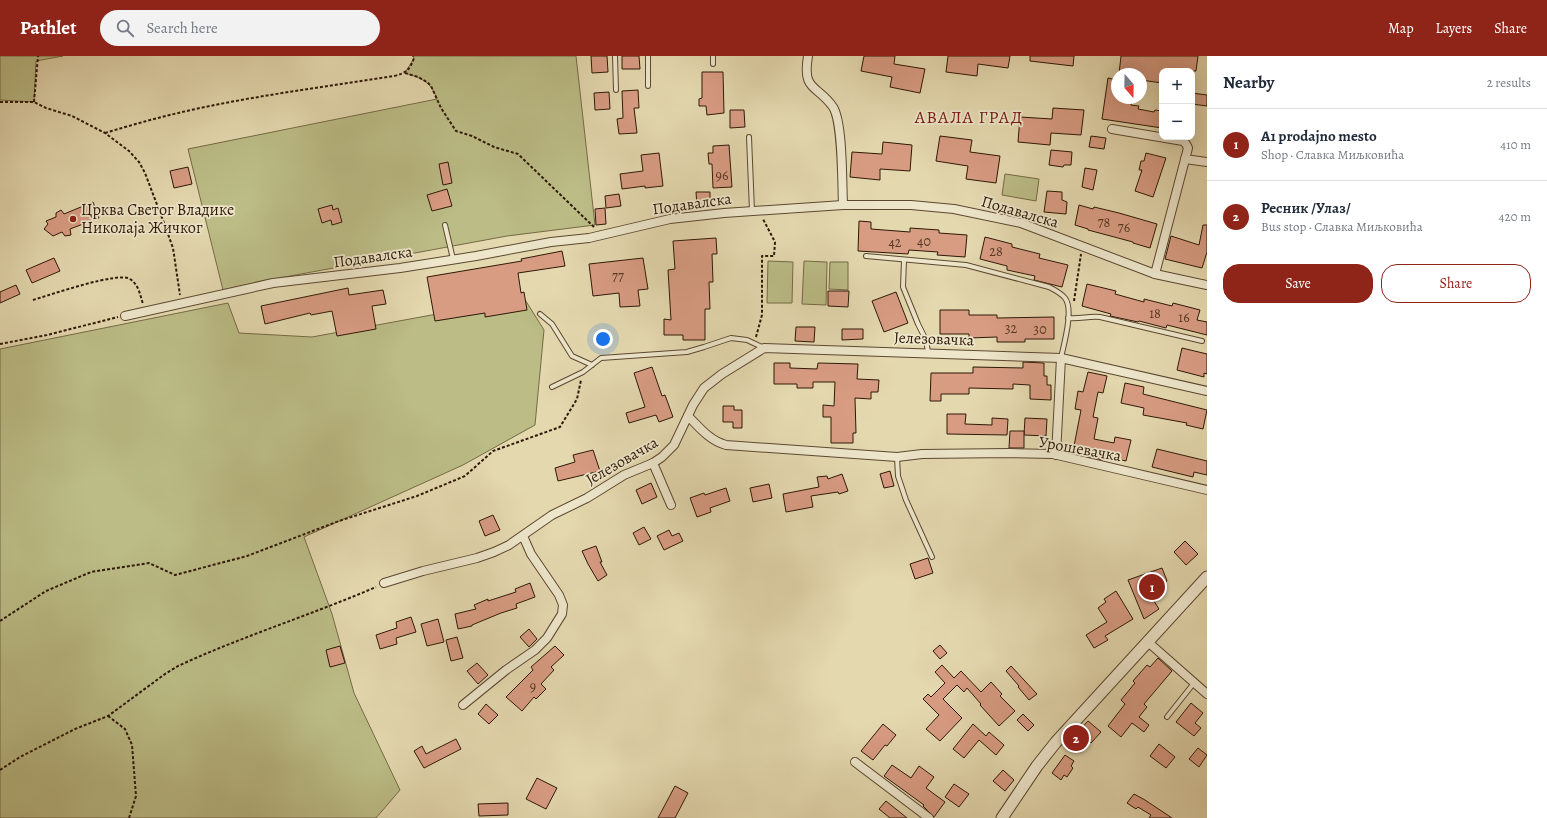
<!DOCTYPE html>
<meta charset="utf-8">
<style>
:root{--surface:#fff;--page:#f2f2f3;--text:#1f2937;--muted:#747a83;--line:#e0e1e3;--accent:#8f2418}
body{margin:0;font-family:Alegreya,serif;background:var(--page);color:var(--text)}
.controls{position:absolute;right:12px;top:12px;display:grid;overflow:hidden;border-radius:8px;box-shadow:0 4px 16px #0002}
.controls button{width:36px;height:36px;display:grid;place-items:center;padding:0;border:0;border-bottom:1px solid var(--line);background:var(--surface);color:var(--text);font:20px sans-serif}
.compass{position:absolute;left:1111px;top:12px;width:36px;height:36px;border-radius:50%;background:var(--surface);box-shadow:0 4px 16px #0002;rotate:160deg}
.you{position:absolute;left:603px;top:283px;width:14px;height:14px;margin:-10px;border:3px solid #fff;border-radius:50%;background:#1a73e8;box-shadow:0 0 0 6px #1a73e833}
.badge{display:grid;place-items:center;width:26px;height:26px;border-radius:50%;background:var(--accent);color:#fff;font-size:13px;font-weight:700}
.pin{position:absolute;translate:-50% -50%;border:2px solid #fff;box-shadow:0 1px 4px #0006}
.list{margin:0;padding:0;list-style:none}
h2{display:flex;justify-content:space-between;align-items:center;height:52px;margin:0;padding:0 16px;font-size:17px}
h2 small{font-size:13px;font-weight:400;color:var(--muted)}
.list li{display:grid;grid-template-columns:26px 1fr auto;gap:12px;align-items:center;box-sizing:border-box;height:72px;padding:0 16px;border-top:1px solid var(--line)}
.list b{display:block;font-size:15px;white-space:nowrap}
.list p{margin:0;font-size:13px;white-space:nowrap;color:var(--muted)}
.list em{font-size:13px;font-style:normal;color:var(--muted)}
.actions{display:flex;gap:8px;padding:12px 16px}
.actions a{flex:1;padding:9px 0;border:1px solid var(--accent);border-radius:16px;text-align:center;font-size:14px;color:var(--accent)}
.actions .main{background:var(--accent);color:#fff}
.icon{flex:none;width:22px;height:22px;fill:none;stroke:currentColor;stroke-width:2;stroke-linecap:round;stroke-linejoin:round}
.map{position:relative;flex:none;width:1207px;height:762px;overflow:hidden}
header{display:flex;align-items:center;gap:24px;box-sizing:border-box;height:56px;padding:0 20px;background:var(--accent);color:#fff}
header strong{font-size:19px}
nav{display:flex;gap:22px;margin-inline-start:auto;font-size:14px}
.search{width:280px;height:36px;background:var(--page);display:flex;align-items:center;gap:10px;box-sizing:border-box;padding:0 14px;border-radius:22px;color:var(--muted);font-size:15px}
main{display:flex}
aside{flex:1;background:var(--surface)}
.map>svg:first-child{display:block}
</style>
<header>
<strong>Pathlet</strong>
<div class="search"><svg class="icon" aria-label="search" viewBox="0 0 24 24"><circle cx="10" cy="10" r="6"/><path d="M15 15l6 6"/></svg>Search here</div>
<nav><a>Map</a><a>Layers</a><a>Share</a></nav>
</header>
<main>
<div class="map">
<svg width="1207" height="762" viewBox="0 0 1207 762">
<rect width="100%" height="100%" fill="#e4d8af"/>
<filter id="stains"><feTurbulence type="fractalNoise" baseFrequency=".005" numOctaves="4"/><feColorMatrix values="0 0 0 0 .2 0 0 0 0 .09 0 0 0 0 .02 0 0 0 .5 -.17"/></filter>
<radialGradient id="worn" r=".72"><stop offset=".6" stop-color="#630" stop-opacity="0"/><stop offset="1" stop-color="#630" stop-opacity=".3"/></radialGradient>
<g fill="#bbbc86" stroke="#756a46">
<path d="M0,0h63l-27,5 -2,41 -34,-2z"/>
<path d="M413,0h163l19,169 -88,11 -244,45 -40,9 -35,-141 249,-50c-6,-17 -15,-21 -32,-26l9,-15z"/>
<path d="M1005,118l34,5 -3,22 -34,-6z"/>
<path d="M768,205l25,1 -1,41h-25z"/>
<path d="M804,205l23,1 -1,43 -24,-1z"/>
<path d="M830,206h18v28l-19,-1z"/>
<path d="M524,242l20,32 -9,95 -72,40 -159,72 28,77 22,79 46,97 -24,28h-376v-469l228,-46 11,30 73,4z"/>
</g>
<g fill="#d89c83" stroke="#2f1806">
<path d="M591,0h16l1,16 -16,1z"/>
<path d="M622,0h17l1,13h-18z"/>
<path d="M864,0h31l-1,8 31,5 -5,24 -30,-6 2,-10 -31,-6z"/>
<path d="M948,0h62l-2,12 -30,-4 -1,12 -31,-4z"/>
<path d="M1030,0h44l-1,10 -43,-5z"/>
<path d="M1121,0h77l-2,15h-34v12l-21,-3v-6h-22z"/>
<path d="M702,16h21l1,41 -17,2 -1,-9h-7v-7l3,-1z"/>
<path d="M1108,22l9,2v18h15l-1,7 8,1 -1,3 16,3 1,-2 7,1v17l-60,-9z"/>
<path d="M638,34l1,18h-5l3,25 -18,1 -2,-15 6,-1 -1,-27z"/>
<path d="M609,36l1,17 -15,1 -1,-17z"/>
<path d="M1192,37l15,2v11l-15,-2z"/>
<path d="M1053,52l31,2 -3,25 -30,-2 -1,12 -32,-3 2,-25 32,2z"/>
<path d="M730,54h14l1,17 -15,1z"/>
<path d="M940,80l32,4 -2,12 30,4 -4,27 -30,-4 2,-13 -32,-5z"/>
<path d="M1091,80l15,2 -2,11 -15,-2z"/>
<path d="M883,86l29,3 -2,26 -30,-2v11l-30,-3 2,-25 30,2z"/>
<path d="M729,89l3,42 -19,1 -1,-24h-3l-1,-11h5v-7z"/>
<path d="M1051,94l21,2 -1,13h-7l-1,2 -14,-2z"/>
<path d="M659,97l4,33 -18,2v-2l-23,3 -2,-15 23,-3 -2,-16z"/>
<path d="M1146,97l20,5 -13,39 -18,-6 7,-21h-3l2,-9h3z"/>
<path d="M448,106l4,21 -9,2 -4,-21z"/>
<path d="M188,111l4,17 -18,4 -4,-17z"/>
<path d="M1085,112l12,2 -4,20 -11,-3z"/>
<path d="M447,133l5,17 -20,5 -5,-16z"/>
<path d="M1047,135l15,1v8l5,2 -1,12 -22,-2z"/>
<path d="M696,136h14v14h-13z"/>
<path d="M619,138l2,12 -15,2 -1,-12z"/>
<path d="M93,146l6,16 -29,11 1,6 -6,1 -3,-4 -9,4 -9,-7 4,-5 -2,-3 10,-4v-4l5,-3 3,4z"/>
<path d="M332,149l1,5 5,-2 4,14 -10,3 -1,-5 -9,3 -4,-14z"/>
<path d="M1079,149l14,4 1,-2 25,6 38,11 -7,24 -17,-5v-1l-45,-12v-1l-13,-4z"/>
<path d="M605,152l1,16 -10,1 -1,-16z"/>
<path d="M859,165l12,1v7l39,3v-4l29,2v3l28,2 -2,22 -28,-2 1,-3 -29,-2 -1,4 -50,-3z"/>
<path d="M1203,169h4v27l-5,16 -37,-9 6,-23 28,9z"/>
<path d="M985,181l27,7v3l28,7 -1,4 29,7 -6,22 -28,-7 1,-4 -28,-6v-4l-27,-7z"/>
<path d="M716,182l1,16h-5l1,28h-4l1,27h-5v31h-22v-5h-19v-16l7,1 -3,-50 7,-1 -2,-28z"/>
<path d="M562,195l3,15 -47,7 3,20 3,-1 3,18 -42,7v-4l-50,8 -8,-44 95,-16 -1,-2z"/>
<path d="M54,202l6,13 -28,12 -6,-13z"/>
<path d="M643,202l5,31 -10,1 2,16 -20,1 -1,-14 -26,3 -4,-32z"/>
<path d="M1087,228l29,7 -1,3 29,8v-3l28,7 1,-3 27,7 -3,10 10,2v13l-40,-10 -1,3 -27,-7 -1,1 -28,-6 1,-2 -29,-8z"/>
<path d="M16,229l4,9 -20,9v-11z"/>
<path d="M348,232l1,7 34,-5 3,14 -14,2 4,23 -39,7 -5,-25 -21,4 -1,-2 -45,11 -4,-18z"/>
<path d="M828,235h21l-1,16 -20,-1z"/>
<path d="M896,236l12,31 -24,9 -12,-31z"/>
<path d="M940,254h29v5h28v3l57,-1v22h-29v3h-28v-5l-28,1v-4h-29z"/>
<path d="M796,271h19l-1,15 -19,-1z"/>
<path d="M842,273h21v10l-21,1z"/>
<path d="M1182,292l25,6v20l-3,-1v4l-27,-7z"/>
<path d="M1023,306l21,1v13h3v9h4v15l-21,-1v-14l-17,-1v5l-44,-1v6h-28v7h-11l1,-28h42v-6l50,1z"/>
<path d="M774,307h16v5l27,1 1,-6 40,1 -1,15 22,1 -1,12h-7v7l-16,-1 1,35h-3v10h-22v-26h-8v-12l11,1 1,-24h-22v6h-16v-4h-23z"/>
<path d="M652,311l10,29 3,-1 8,22 -14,5 -3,-7 -27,8 -3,-10 19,-6 -11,-34z"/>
<path d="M1088,316l19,4 -4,17 -5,-1 -5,25 5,1 -4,21 20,4 1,-6 16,3 -5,21 -22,-5 -1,4 -15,-3 2,-7 -16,-4 7,-36 -6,-1 3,-18 5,1z"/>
<path d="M1125,327l19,4 -1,7 64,16 -4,19 -17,-4 1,-2 -44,-8 1,-7 -23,-5z"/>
<path d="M723,350h11v4h8v18h-9v-6h-10z"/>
<path d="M947,358h19l-1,10 27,1v-7l16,1 -1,16 -60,-1z"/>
<path d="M1025,362l22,1 -1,17 -22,-1z"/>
<path d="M1010,375h14v17h-15z"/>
<path d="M1157,393l50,12v14l-13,-3 -1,5 -41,-10z"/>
<path d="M593,394l7,21 -42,10 -3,-13 20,-6 -2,-7z"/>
<path d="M890,415l4,15 -10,2 -4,-14z"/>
<path d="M842,418l6,17 -9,3 -1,-2 -27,4 2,11 -27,5 -3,-18 36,-7 -2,-10 10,-1 1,3z"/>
<path d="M651,427l6,14 -15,7 -6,-14z"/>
<path d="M769,428l3,14 -19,4 -3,-14z"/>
<path d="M726,432l4,13 -20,7 1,4 -14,5 -7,-19 14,-5 1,2z"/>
<path d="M493,459l7,15 -15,6 -6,-15z"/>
<path d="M644,471l7,12 -12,6 -6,-12z"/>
<path d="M669,474l3,6 7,-3 4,8 -19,9 -7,-14z"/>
<path d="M1185,485l13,13 -12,11 -12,-13z"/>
<path d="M596,490l6,16h-2l7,13 -9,6 -10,-17 -6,-13z"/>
<path d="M928,502l5,15 -18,6 -5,-15z"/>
<path d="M1162,512l5,13 -20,9 12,19 -15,10 -16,-39z"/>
<path d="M530,527l5,14 -19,7 1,4 -16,5 -29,12v1l-14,3 -3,-15 21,-5 -2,-4 14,-6v2l28,-9 -1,-3z"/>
<path d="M1116,535l17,28 -28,17 3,4 -14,8 -8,-13 21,-13 -9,-14 8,-6 -2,-3z"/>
<path d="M411,561l5,15 -20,6 1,6 -17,5 -4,-14 21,-7 -1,-6z"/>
<path d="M438,563l6,23 -17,4 -6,-22z"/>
<path d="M529,573l8,10 -8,8 -9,-10z"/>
<path d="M457,581l6,21 -12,3 -5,-21z"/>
<path d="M940,589l7,8 -7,6 -7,-8z"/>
<path d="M340,590l5,17 -15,4 -4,-17z"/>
<path d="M555,590l9,9 -13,12 3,3 -13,14 5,5 -10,10 -2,-2 -12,14 -16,-14 27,-27 -2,-3z"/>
<path d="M1158,602l14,13 -28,33 3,3 -8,10 10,8 -5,7 -12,-9 -11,14 -13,-11 17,-22 -4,-4 14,-17 -2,-2 14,-16 3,2z"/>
<path d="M477,607l11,12 -10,9 -11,-13z"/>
<path d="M942,609l12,13 7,-7 20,21 10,-10 11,12 -2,2 15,15 -16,15 -19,-21 1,-1 -14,-16 -3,4 -7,-7 -14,14 19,19 -22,23 -14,-12 13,-14 -16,-16 5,-5 3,3 14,-14 -10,-11z"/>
<path d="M1011,610l26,28 -8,6 -11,-13 1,-1 -13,-15z"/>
<path d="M1191,647l12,10 -8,10 6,5 -7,8 -18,-14z"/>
<path d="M486,648l12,11 -9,9 -11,-10z"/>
<path d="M1023,658l11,11 -6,6 -11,-11z"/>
<path d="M1088,665l13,11 -10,11 -13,-11z"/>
<path d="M883,668l13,11 -9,11 -2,-1 -12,15 -12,-9z"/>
<path d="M973,668l13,12 3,-4 15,13 -8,10 -17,-15 -15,18 -11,-9z"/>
<path d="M456,683l5,10 -37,19 -10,-17 8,-5 4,8z"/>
<path d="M1159,688l16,13 -9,11 -16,-12z"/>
<path d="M1198,692l9,7 -8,12 -10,-8z"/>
<path d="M1065,699l9,6 -3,5 2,2 -6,9 -3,-2 -3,5 -9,-7z"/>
<path d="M892,709l19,13 8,-12 15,11 -8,11 19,14 -11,15 -11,-11 1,-1 -40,-29z"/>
<path d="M1003,714l11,10 -9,11 -12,-10z"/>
<path d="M537,722l20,10 -11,21 -20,-10z"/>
<path d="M954,728l15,10 -10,13 -14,-10z"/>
<path d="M675,730l13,7 -13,25h-17z"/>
<path d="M1134,738l11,6 27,18h-23l2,-3 -13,-8 -2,2 -9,-6z"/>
<path d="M886,745l21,17h-17l-11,-9z"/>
<path d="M508,747v12l-29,1 -1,-12z"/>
</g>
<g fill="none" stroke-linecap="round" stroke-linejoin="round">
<g stroke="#5c4830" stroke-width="6">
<g id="service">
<path d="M615,0l1,34"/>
<path d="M713,8v-8"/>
<path d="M648,30v-30"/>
<path d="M749,81l3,74"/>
<path d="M445,169l8,34"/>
<path d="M866,200l100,9 83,22c6,3 12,6 16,11 9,12 -1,45 -4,60"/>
<path d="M904,204l-1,27 15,37 8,16 2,12"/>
<path d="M540,258l12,10 20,32 20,9"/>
<path d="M1068,262c13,1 20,-2 32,-1l102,24"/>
<path d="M552,331l31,-15 18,-14 86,-6 17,-5 27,-9 16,2 17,8"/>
<path d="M897,401l1,19 8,24 26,57"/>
<path d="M1167,661l27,-34"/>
</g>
</g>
<g stroke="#5c4830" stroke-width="10">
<g id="minor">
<path d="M808,0c-6,36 9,28 25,51 10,15 9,78 10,98"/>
<path d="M1112,73l71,12 3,3 2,4 -33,126"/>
<path d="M1185,103l22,3"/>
<path d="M125,260l148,-33 127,-15 76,-12 75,-14 38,-4 81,-19 54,-6 119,-8h68l43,4 67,14 134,51 52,11"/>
<path d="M688,360c11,11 22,25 38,29l171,12 25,-3 88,-1 43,1 154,36"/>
<path d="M1056,399l5,-97"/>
<path d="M653,407l18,42"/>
<path d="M384,527l39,-12 54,-13 17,-6 15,-7 43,-30 35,-17 37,-23 29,-12 9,-6 12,-12 19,-40 11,-17 18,-14 42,-26 297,10 146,33"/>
<path d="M1148,586l59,52"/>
<path d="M463,649l43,-35 29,-20 12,-12 15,-24 1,-9 -4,-10 -28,-41 -8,-18"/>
<path d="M855,706l74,56"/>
</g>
</g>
<g stroke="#5c4830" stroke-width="13">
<path id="tertiary" d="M1002,762l35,-52 19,-24 151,-165"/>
</g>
<g stroke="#2f1806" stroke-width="2" stroke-dasharray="3 2" stroke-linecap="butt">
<path d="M405,17l13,4 9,5 4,4 10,22 15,23 16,5 22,11 24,7 77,74"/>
<path d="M0,46h34l12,6 26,8 33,17 24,18 10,11 6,11 19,50 9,25 7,47"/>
<path d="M34,46l4,-46"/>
<path d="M105,77c33,-10 66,-19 100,-26 62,-13 126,-21 189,-31 12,-3 16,-6 20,-18l-1,-2"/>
<path d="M33,244c17,-5 86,-29 97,-21 9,6 10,16 13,25"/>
<path d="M1074,245l7,-47"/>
<path d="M756,281l6,-22v-59h12l1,-14 -12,-23"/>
<path d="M0,288l47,-9 71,-18"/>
<path d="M0,565l46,-30 45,-19 58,-9 26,12 72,-19 92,-35 78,-25 48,-20 28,-25 67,-24 17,-28 4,-19"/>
<path d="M108,660l17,13 7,16 4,51 -7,22"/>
<path d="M0,714l20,-13 55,-28 33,-13 57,-42 13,-8c65,-30 133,-51 198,-79"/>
</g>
<use href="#service" stroke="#ede6cb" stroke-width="4"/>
<use href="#minor" stroke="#ede6cb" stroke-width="8"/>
<use href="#tertiary" stroke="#ede6cb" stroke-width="11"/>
</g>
<circle fill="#8f2418" stroke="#ede6cb" stroke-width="1.5" cx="73" cy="163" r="4"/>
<g text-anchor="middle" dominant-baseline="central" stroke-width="3.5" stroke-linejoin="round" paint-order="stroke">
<g font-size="14" fill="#593925">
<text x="722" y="119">96</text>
<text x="1104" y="166">78</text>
<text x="1124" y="171">76</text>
<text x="924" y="185">40</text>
<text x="895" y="186">42</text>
<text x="996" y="195">28</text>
<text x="618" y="220">77</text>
<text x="1155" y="257">18</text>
<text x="1184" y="261">16</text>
<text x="1011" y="272">32</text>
<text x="1040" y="273">30</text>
<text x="533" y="630">9</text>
</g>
<g font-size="16" fill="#2f1806" stroke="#ede6cb">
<text transform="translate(692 148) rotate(-8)">Подавалска</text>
<text transform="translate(1020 156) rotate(16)">Подавалска</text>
<text transform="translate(373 201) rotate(-8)">Подавалска</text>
<text transform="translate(934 283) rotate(2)">Јелезовачка</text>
<text transform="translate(1080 393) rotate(10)">Урошевачка</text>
<text transform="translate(622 405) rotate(-30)">Јелезовачка</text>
</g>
<g font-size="16" fill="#2f1806" stroke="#ede6cb" text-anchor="start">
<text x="81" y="154">Црква Светог Владике<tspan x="81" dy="18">Николаја Жичког</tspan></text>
</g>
<g font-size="18" letter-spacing="1" fill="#7a1f14" stroke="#ede6cb">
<text x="969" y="61">АВАЛА ГРАД</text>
</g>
</g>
<rect width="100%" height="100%" filter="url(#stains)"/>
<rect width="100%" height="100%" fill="url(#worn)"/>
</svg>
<div class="controls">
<button>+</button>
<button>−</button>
</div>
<svg class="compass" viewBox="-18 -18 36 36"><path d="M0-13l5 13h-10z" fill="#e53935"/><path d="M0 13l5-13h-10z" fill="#747a83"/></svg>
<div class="you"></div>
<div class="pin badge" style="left:1152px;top:531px">1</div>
<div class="pin badge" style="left:1076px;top:682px">2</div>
</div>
<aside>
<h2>Nearby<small>2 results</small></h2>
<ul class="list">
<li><span class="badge">1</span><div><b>A1 prodajno mesto</b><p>Shop · Славка Миљковића</p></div><em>410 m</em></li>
<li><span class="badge">2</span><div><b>Ресник /Улаз/</b><p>Bus stop · Славка Миљковића</p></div><em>420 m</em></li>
</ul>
<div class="actions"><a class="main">Save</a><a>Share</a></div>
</aside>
</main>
